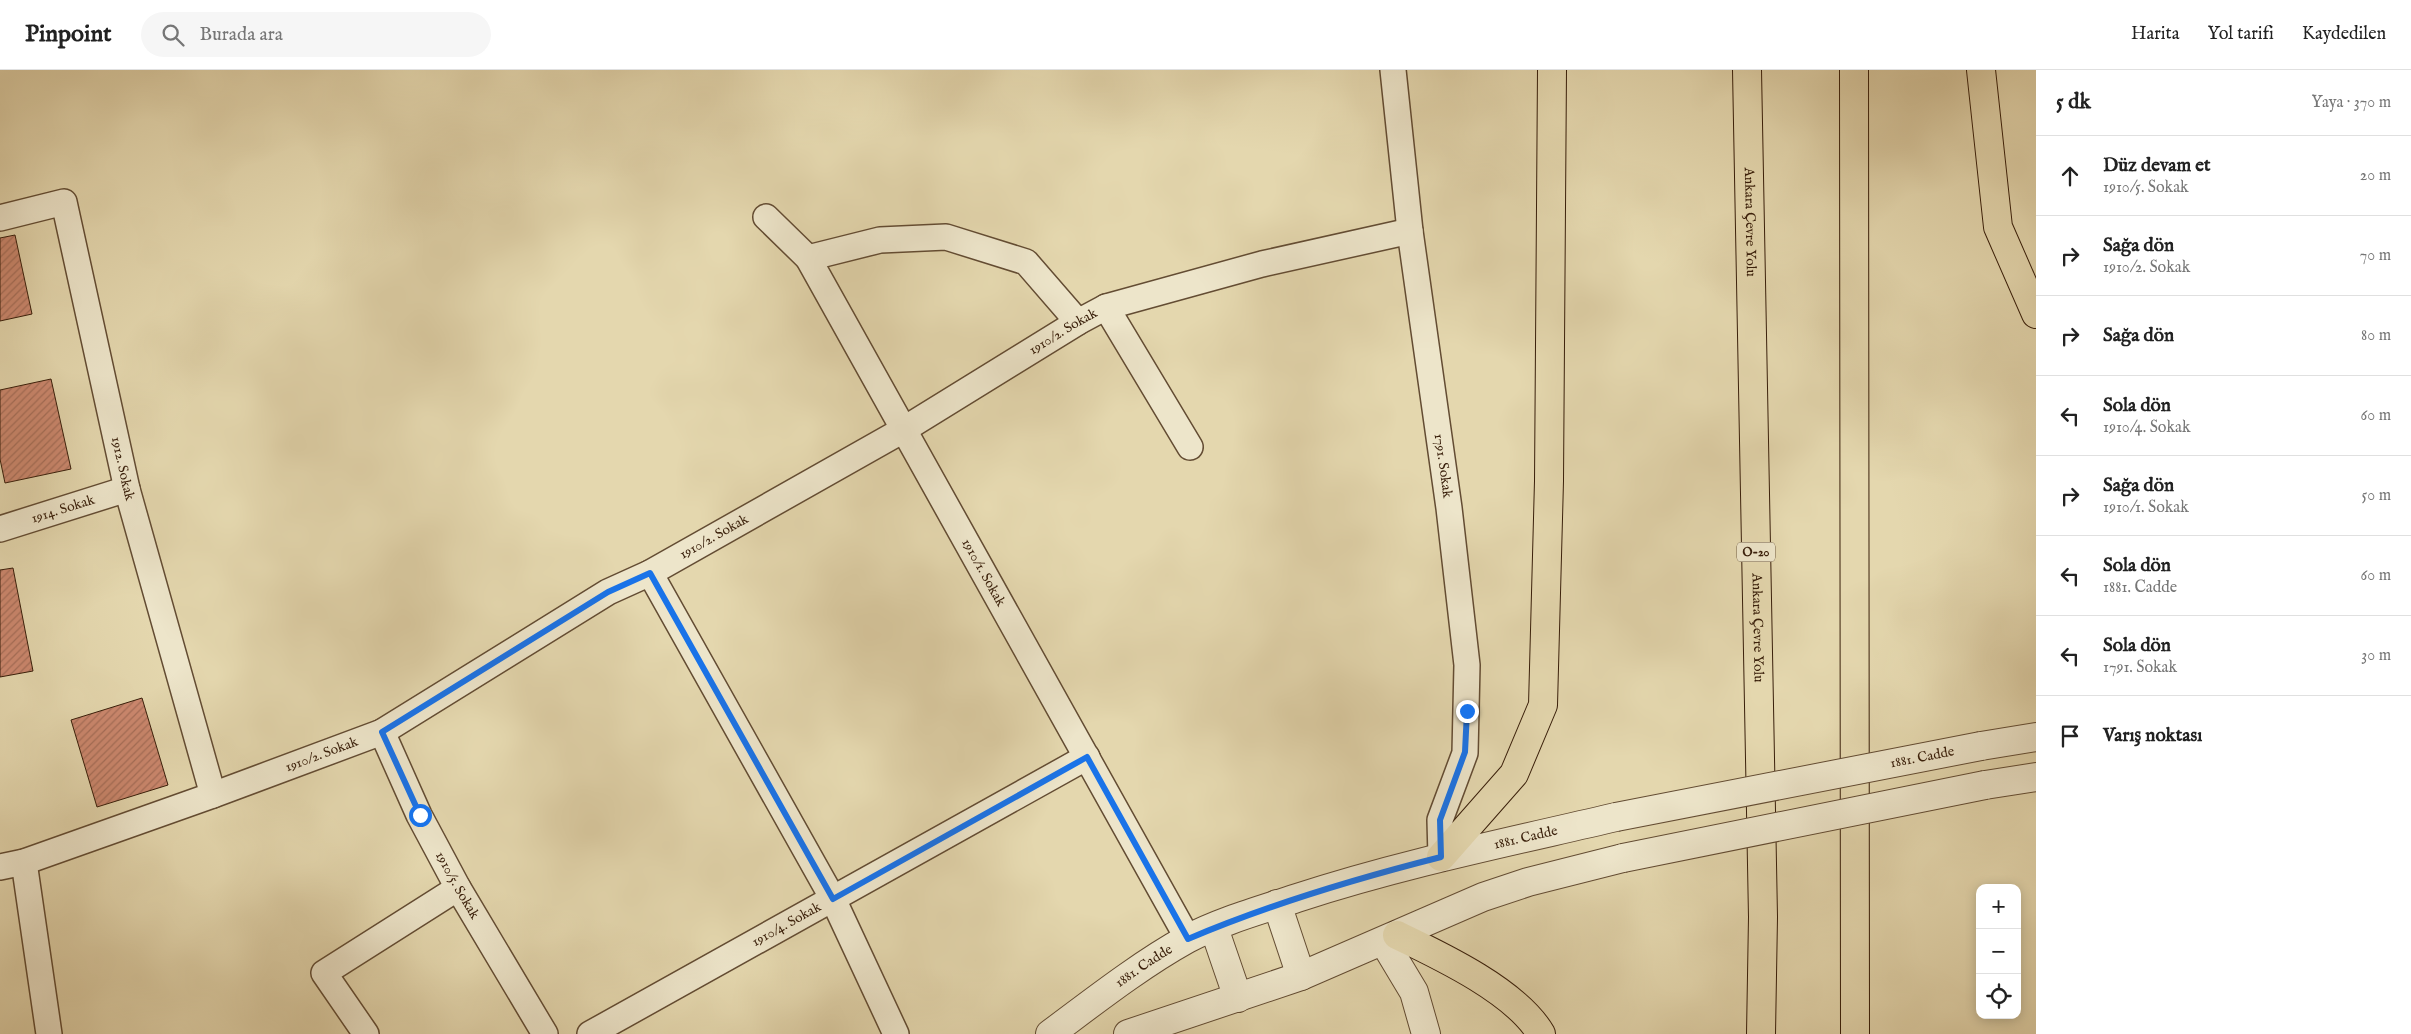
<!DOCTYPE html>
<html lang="tr">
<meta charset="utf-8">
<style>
:root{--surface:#fff;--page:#f6f6f6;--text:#222;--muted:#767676;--line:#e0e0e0}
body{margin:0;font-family:"IM FELL English",serif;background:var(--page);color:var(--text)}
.controls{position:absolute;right:15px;bottom:15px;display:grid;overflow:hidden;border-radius:10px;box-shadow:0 2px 12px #0003}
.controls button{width:45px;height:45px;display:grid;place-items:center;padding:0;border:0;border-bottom:1px solid var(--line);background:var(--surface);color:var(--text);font:25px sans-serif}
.stop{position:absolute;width:15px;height:15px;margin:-11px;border:4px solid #1a73e8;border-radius:50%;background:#fff}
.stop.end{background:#1a73e8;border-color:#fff;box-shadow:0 1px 5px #0008}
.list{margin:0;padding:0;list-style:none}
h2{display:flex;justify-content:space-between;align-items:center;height:65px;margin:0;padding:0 20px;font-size:21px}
h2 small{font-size:16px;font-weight:400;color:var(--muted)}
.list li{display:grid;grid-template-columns:32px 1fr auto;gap:15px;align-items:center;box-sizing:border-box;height:80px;padding:0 20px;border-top:1px solid var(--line)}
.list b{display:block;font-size:19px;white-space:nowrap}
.list p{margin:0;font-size:16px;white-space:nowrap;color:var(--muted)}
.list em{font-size:16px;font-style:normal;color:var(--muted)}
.icon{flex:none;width:28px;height:28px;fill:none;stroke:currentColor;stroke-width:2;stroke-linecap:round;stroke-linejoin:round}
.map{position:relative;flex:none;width:2036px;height:964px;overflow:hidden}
header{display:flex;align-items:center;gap:30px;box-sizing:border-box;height:70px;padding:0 25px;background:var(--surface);border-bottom:1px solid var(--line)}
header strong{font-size:24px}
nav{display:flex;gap:28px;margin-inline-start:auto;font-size:18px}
.search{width:350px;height:45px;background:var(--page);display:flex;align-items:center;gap:12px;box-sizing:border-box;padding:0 18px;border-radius:28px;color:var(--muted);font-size:19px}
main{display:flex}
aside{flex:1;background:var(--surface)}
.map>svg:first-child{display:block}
</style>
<header>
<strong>Pinpoint</strong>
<div class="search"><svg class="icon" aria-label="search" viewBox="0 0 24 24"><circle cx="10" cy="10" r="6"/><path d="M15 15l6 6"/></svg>Burada ara</div>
<nav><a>Harita</a><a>Yol tarifi</a><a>Kaydedilen</a></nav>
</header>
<main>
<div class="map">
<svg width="2036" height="964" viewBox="0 0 2036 964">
<defs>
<pattern id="building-hatch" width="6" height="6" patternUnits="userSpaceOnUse" patternTransform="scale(1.25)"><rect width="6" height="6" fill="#cd8970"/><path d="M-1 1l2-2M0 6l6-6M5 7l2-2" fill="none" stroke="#a76f5a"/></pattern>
</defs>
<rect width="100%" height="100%" fill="#e4d7ae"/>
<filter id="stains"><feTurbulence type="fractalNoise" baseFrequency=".004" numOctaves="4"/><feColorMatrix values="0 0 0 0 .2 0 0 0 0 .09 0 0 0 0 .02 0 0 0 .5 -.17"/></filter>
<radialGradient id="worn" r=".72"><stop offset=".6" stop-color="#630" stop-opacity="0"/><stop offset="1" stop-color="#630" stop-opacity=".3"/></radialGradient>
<g fill="url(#building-hatch)" stroke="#381e0a">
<path d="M15,165l17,79 -32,7v-83z"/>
<path d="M51,309l20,90 -66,14 -5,-24v-69z"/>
<path d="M13,498l20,103 -33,6v-107z"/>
<path d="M142,628l26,87 -71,22 -26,-87z"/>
</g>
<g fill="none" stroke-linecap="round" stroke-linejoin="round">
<g stroke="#634c33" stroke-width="28">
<g id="minor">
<path id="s1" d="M1393,0l17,161 39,277 18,157 -2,88 -25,67 1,37"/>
<path id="s2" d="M766,147l42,41 380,681"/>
<path id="s3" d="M0,148l64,-16 63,287 86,306"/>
<path d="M808,188l72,-18 66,-3 80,25 52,60"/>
<path d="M1106,237l84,140"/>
<path id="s4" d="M0,459l127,-40"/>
<path d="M650,503l183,326 63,135"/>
<path id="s5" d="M382,662l37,83 39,73 87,146"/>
<path d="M24,792l25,172"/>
<path id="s6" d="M0,797l24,-5 189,-67 169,-63 226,-140 42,-19 253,-143 175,-108 28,-15 156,-43 148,-33"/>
<path d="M366,964l-42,-61 134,-85"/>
<path id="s7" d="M590,964l497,-277"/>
</g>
</g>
<g stroke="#634c33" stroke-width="30">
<g id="tertiary">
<path d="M1981,676l55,-9"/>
<path d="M1985,715l51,-8"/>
<path d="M1277,834l24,72"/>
<path d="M1214,858l24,70"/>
<path d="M1384,872l30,50 12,42"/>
<path id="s8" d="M1050,964c43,-32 90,-69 137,-95 34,-18 74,-29 110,-41 104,-34 212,-56 319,-81"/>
<path d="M1128,964l173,-58 182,-79 45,-15 95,-24"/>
</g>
</g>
<g stroke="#381e0a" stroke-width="30">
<g id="motorway">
<path id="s9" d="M1747,0l16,847 -2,117"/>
<path d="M1854,0l1,964"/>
<path d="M1981,0l17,157 38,87"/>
<path d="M1441,787l73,-83 29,-69 6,-224 3,-411"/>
<path d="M1397,865c44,21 120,57 144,99"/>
</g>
</g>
<use href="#minor" stroke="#ede5ca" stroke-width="25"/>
<use href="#tertiary" stroke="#ede5ca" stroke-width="28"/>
<use href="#motorway" stroke="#e4d7ae" stroke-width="28"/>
<g stroke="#634c33" stroke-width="30" stroke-linecap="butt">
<g id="tertiary-bridge">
<path id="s10" d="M1616,747l365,-71"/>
<path d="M1623,788l362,-73"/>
</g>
</g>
<use href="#tertiary-bridge" stroke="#ede5ca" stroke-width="28"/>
</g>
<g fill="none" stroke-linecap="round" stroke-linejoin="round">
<path stroke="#1a73e8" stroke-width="6" d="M420,745l-38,-83 226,-140 42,-19 183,326 254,-142 101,182c82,-35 166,-60 253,-82l-1,-37 25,-68 2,-41"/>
</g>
<g text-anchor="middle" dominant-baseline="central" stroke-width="5" stroke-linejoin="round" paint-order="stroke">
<rect fill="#ede5ca" stroke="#6e5a44" stroke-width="1" x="1737" y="472.5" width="38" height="19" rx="4"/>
<g font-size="12" font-weight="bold" fill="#381e0a">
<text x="1756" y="482">O-20</text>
</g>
<g font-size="14" fill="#381e0a" stroke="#ede5ca">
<text stroke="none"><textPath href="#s9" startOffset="152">Ankara Çevre Yolu</textPath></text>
<text stroke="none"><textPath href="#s6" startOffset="1196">1910/2. Sokak</textPath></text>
<text stroke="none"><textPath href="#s1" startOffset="399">1791. Sokak</textPath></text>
<text stroke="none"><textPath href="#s3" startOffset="339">1912. Sokak</textPath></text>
<text stroke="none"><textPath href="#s4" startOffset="66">1914. Sokak</textPath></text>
<text stroke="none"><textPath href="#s6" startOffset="791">1910/2. Sokak</textPath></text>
<text stroke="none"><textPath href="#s2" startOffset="419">1910/1. Sokak</textPath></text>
<text stroke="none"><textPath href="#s9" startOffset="558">Ankara Çevre Yolu</textPath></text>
<text stroke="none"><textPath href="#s6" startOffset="341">1910/2. Sokak</textPath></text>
<text stroke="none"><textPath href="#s10" startOffset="312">1881. Cadde</textPath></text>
<text stroke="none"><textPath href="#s8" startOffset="521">1881. Cadde</textPath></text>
<text stroke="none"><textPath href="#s5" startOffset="171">1910/5. Sokak</textPath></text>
<text stroke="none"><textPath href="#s7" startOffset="225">1910/4. Sokak</textPath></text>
<text stroke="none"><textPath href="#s8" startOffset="116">1881. Cadde</textPath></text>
</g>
</g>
<rect width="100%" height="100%" filter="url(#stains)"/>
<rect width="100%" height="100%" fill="url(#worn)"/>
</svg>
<div class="controls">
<button>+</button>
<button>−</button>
<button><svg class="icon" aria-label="locate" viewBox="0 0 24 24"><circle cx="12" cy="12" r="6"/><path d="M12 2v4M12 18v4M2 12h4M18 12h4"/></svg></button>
</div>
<div class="stop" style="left:420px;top:745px"></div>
<div class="stop end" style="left:1467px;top:641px"></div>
</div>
<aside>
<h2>5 dk<small>Yaya · 370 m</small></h2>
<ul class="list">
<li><svg class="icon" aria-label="ahead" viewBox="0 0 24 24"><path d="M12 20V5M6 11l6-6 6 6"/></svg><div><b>Düz devam et</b><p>1910/5. Sokak</p></div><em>20 m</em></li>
<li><svg class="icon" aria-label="right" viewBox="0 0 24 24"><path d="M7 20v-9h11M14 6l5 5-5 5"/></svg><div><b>Sağa dön</b><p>1910/2. Sokak</p></div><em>70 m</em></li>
<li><svg class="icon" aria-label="right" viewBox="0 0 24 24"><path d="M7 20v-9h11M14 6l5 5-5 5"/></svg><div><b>Sağa dön</b></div><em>80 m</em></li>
<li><svg class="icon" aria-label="left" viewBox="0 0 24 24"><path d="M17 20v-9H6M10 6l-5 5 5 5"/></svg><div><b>Sola dön</b><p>1910/4. Sokak</p></div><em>60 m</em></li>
<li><svg class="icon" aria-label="right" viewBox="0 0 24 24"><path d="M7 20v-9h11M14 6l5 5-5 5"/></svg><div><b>Sağa dön</b><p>1910/1. Sokak</p></div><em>50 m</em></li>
<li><svg class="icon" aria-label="left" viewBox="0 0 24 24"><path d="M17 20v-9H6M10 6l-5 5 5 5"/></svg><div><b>Sola dön</b><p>1881. Cadde</p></div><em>60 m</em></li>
<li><svg class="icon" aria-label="left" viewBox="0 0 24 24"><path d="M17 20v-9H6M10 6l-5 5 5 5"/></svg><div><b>Sola dön</b><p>1791. Sokak</p></div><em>30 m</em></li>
<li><svg class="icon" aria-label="arrive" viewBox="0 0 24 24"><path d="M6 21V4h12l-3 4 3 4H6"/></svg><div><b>Varış noktası</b></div></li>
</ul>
</aside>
</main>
